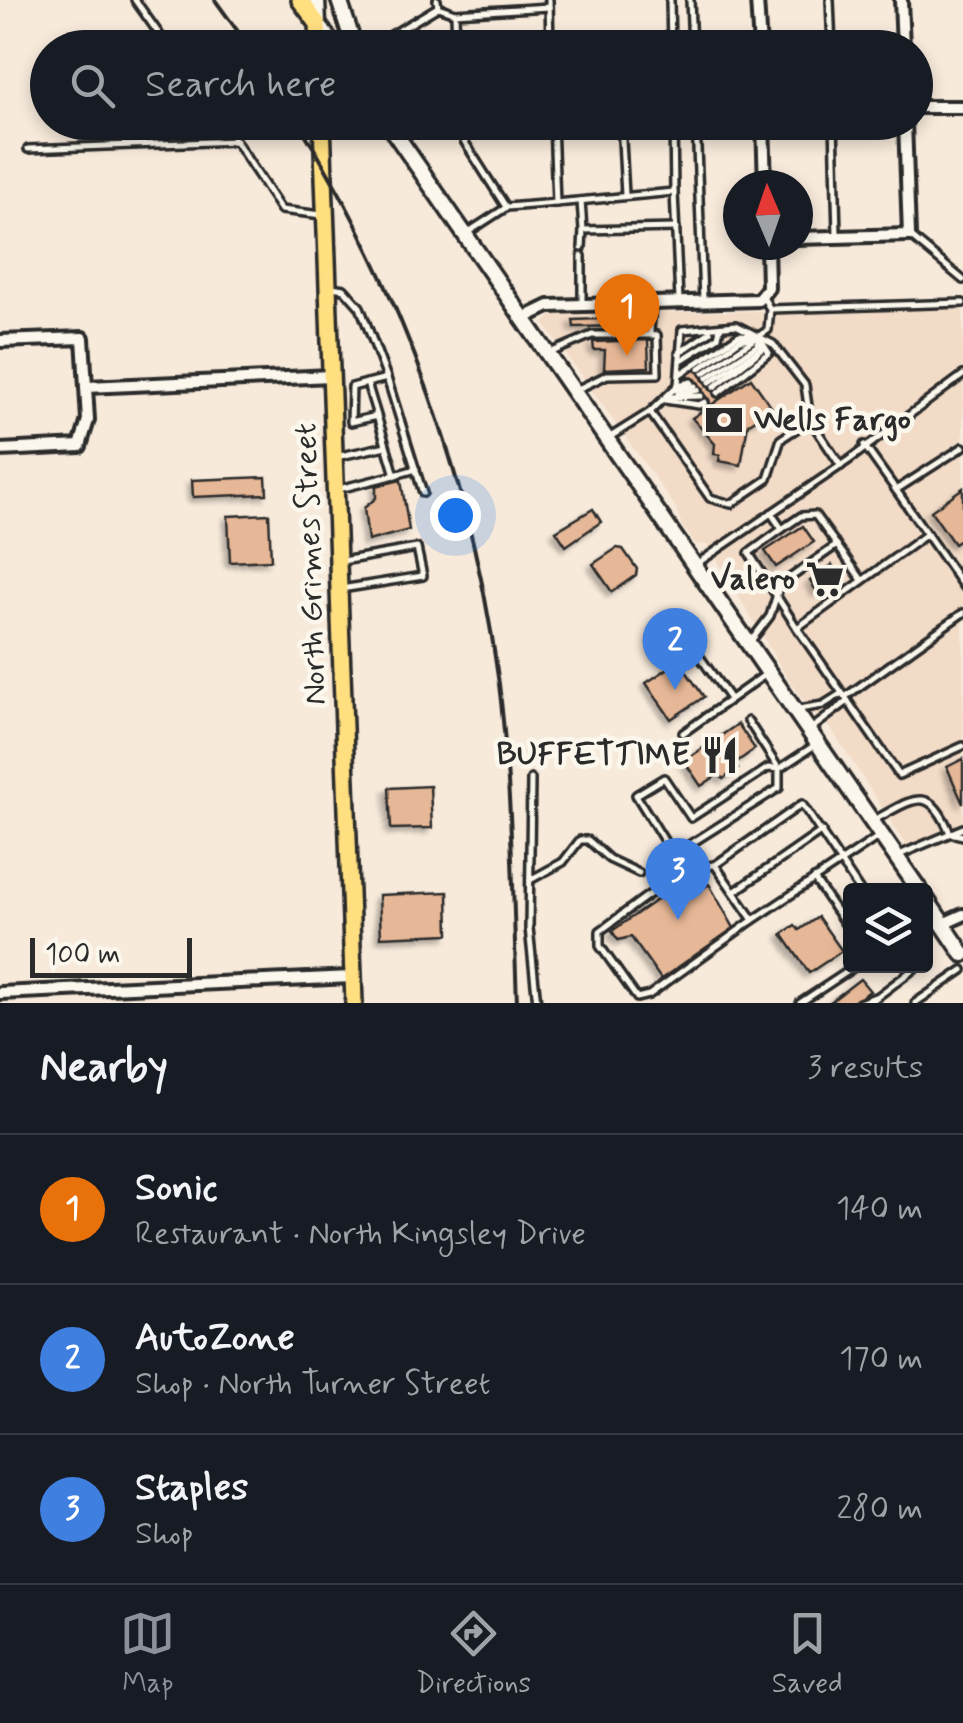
<!DOCTYPE html>
<meta charset="utf-8">
<style>
:root{--surface:#171b24;--page:#20242c;--text:#f1f3f6;--muted:#9ea1a6;--line:#363941;--accent:#8c9099}
body{margin:0;font-family:Mynerve,sans-serif;background:var(--page);color:var(--text)}
.controls{position:absolute;right:30px;bottom:30px;display:grid;overflow:hidden;border-radius:10px;box-shadow:0 5px 15px #0003}
.controls button{width:90px;height:90px;display:grid;place-items:center;padding:0;border:0;border-bottom:2px solid var(--line);background:var(--surface);color:var(--text);font:50px sans-serif}
.compass{position:absolute;left:723px;top:170px;width:90px;height:90px;border-radius:50%;background:var(--surface);box-shadow:0 5px 15px #0003;rotate:358deg}
.scale{position:absolute;left:30px;bottom:25px;width:162px;box-sizing:border-box;padding-left:10px;border:5px solid #2b2b2b;border-top:0;font-size:28px;line-height:35px;white-space:nowrap;color:#2b2b2b;-webkit-text-stroke:8px #fbf7ec;paint-order:stroke}
.you{position:absolute;left:455px;top:515px;width:35px;height:35px;margin:-25px;border:8px solid #fff;border-radius:50%;background:#1a73e8;box-shadow:0 0 0 15px #1a73e833}
.badge{display:grid;place-items:center;width:65px;height:65px;border-radius:50%;background:var(--accent);color:#fff;font-size:32px;font-weight:700}
.pin{position:absolute;translate:-50% -82px;filter:drop-shadow(0 2px 5px #0008)}
.pin::after{content:'';position:absolute;top:52px;width:35px;height:30px;background:inherit;clip-path:polygon(0 0,100% 0,50% 100%)}
.list{margin:0;padding:0;list-style:none}
h2{display:flex;justify-content:space-between;align-items:center;height:130px;margin:0;padding:0 40px;font-size:42px}
h2 small{font-size:32px;font-weight:400;color:var(--muted)}
.list li{display:grid;grid-template-columns:65px 1fr auto;gap:30px;align-items:center;box-sizing:border-box;height:150px;padding:0 40px;border-top:2px solid var(--line)}
.list b{display:block;font-size:38px;white-space:nowrap}
.list p{margin:0;font-size:32px;white-space:nowrap;color:var(--muted)}
.list em{font-size:32px;font-style:normal;color:var(--muted)}
.icon{flex:none;width:55px;height:55px;fill:none;stroke:currentColor;stroke-width:2;stroke-linecap:round;stroke-linejoin:round}
.map{position:relative;flex:none;width:963px;height:1003px;overflow:hidden}
.search{position:absolute;background:var(--surface);box-shadow:0 5px 15px #0003;left:30px;right:30px;top:30px;height:110px;display:flex;align-items:center;gap:25px;box-sizing:border-box;padding:0 35px;border-radius:55px;color:var(--muted);font-size:38px}
.sheet{height:580px;background:var(--surface)}
nav{display:flex;justify-content:space-around;align-items:center;box-sizing:border-box;height:140px;border-top:2px solid var(--line);background:var(--surface);font-size:28px;color:var(--muted)}
nav a{display:grid;justify-items:center;gap:5px}
nav .on{color:var(--accent)}
.map>svg:first-child{display:block}
</style>
<div class="map">
<svg width="963" height="1003" viewBox="0 0 963 1003">
<defs>
<filter id="shadow"><feDropShadow dx="-4.5" dy="4.5" stdDeviation="2.5" flood-color="#0004"/></filter>
</defs>
<rect width="100%" height="100%" fill="#f7eadb"/>
<filter id="ink" filterUnits="userSpaceOnUse"><feTurbulence type="fractalNoise" baseFrequency=".01" numOctaves="2"/><feDisplacementMap in="SourceGraphic" scale="20" xChannelSelector="R" yChannelSelector="G"/><feConvolveMatrix kernelMatrix="1 2 1 2 8 2 1 2 1" color-interpolation-filters="sRGB"/></filter>
<g filter="url(#ink)">
<path fill="#f2dbc7" d="M963,307v527l-51,20 -80,-124 -21,-19 -29,-42 -74,-124 -13,-1 -13,-18 -7,-20 -131,-182 8,-9z"/>
<g fill="#e7b897" stroke="#2b2b2b" stroke-width="2.5" filter="url(#shadow)">
<path d="M626,318v8l-52,1 -1,-7z"/>
<path d="M648,340l1,27 -45,2 1,-19h-11l-1,-8z"/>
<path d="M698,364l24,35 -13,8 -24,-34z"/>
<path d="M751,378l21,30 -24,16 -7,41 -22,-4 1,-6 -6,-1 1,-10 -23,-26z"/>
<path d="M266,477l1,17 -74,3 -1,-17z"/>
<path d="M401,480l8,50 -41,11 -4,-33 12,-10v-12z"/>
<path d="M963,488v50l-9,6 -23,-33z"/>
<path d="M593,509l8,13 -35,24 -10,-15z"/>
<path d="M269,514l2,46 -41,2 -2,-46z"/>
<path d="M803,526l11,16 -38,25 -11,-16z"/>
<path d="M617,548l6,1 14,20 -1,6 -24,17 -19,-28z"/>
<path d="M832,565l8,11 -23,16 -7,-11z"/>
<path d="M679,661l25,36 -33,22 -25,-36z"/>
<path d="M738,724l17,25 -21,15 4,5 -15,10 -4,-5 -18,12 -17,-25z"/>
<path d="M963,759v45l-16,-37z"/>
<path d="M430,786l2,42 -41,1 -2,-41z"/>
<path d="M695,873l10,14 4,-3 25,44 -73,51 -30,-42 -13,3 -6,-9z"/>
<path d="M448,892l1,42 -68,3 -2,-42z"/>
<path d="M818,917l24,34 -33,22 -27,-39 13,-9 4,5z"/>
<path d="M860,979l10,12 -17,12h-24z"/>
</g>
<g fill="none" stroke-linecap="round" stroke-linejoin="round">
<g stroke="#2b2b2b" stroke-width="12">
<g id="lane">
<path d="M135,0l34,48"/>
<path d="M437,0l1,7 17,6"/>
<path d="M549,0l1,48"/>
<path d="M670,0l1,48"/>
<path d="M690,0l2,48"/>
<path d="M830,0l2,48"/>
<path d="M378,43l60,-36"/>
<path d="M456,48l-1,-35 94,-6"/>
<path d="M223,122l58,88 41,5"/>
<path d="M462,122l2,19 42,66"/>
<path d="M621,122l4,73"/>
<path d="M673,122l1,70"/>
<path d="M696,122l7,177"/>
<path d="M834,122l3,112"/>
<path d="M28,149l208,-8"/>
<path d="M581,201l2,29 93,-2"/>
<path d="M556,203l118,-11 5,108"/>
<path d="M467,233l40,-26 49,-4 -3,-81"/>
<path d="M909,235l54,45"/>
<path d="M582,248l1,-18"/>
<path d="M332,287l12,2 16,18 27,71"/>
<path d="M582,303v-47"/>
<path d="M770,309l193,-6"/>
<path d="M650,332l2,-29"/>
<path d="M552,352l40,-17h65l1,39 -51,1 -31,15"/>
<path d="M679,353l31,-21"/>
<path d="M680,361l38,-24 2,-9"/>
<path d="M700,368l40,-28 10,-2"/>
<path d="M704,373l64,-43 2,-21 -7,-12"/>
<path d="M680,374l59,-39 16,1"/>
<path d="M707,378l51,-33v-5"/>
<path d="M710,382l52,-34 -1,-4"/>
<path d="M367,383l20,-5 36,115"/>
<path d="M678,385l13,-3"/>
<path d="M714,387l50,-39"/>
<path d="M674,390l21,-4"/>
<path d="M718,393l51,-40 -9,-14"/>
<path d="M678,394l20,-4"/>
<path d="M666,397l35,-1"/>
<path d="M665,400l34,5 6,-3"/>
<path d="M650,412l60,86 21,6 37,-25 13,-40 29,-19"/>
<path d="M610,437l40,-25 28,-27 4,-55 54,-5 37,19 32,41 5,35 31,46"/>
<path d="M864,445l32,45 67,-43"/>
<path d="M336,457l50,-11"/>
<path d="M395,475l21,-6"/>
<path d="M339,489l56,-14c-9,-31 -19,-62 -28,-92l-15,4 -1,35 26,-6"/>
<path d="M896,490l67,96"/>
<path d="M771,513l11,16 19,-13 14,-1 47,65"/>
<path d="M782,529l-33,24 48,75"/>
<path d="M927,534l-130,94 102,147 64,-29"/>
<path d="M698,563l151,-103 114,-85"/>
<path d="M341,589l82,-13 -6,-28 -75,13"/>
<path d="M751,641l19,-25 10,-31 57,-40"/>
<path d="M695,650l35,49"/>
<path d="M845,697l118,-84"/>
<path d="M799,709l24,-4 19,-12"/>
<path d="M748,721l31,48v19l-106,67 -37,-60 28,-17 27,40 77,-50 11,1 36,-24"/>
<path d="M811,729l37,-28"/>
<path d="M683,733l83,-59"/>
<path d="M531,779l-2,149 8,75"/>
<path d="M874,820c40,-21 55,-37 76,13l13,3"/>
<path d="M899,855l64,-27"/>
<path d="M715,865c-40,3 -82,43 -115,66v15l37,52 12,-3 104,-75"/>
<path d="M814,879l36,52"/>
<path d="M530,880l33,-18 17,-22h8l21,19 30,14"/>
<path d="M860,891l-58,-87 -87,61 38,55 125,-83"/>
<path d="M734,892l88,-61"/>
<path d="M926,925l10,-6"/>
<path d="M800,1003l56,-37"/>
<path d="M859,1003l16,-6"/>
<path d="M869,1003l49,-37"/>
<path d="M915,1003l48,-33"/>
</g>
</g>
<g stroke="#2b2b2b" stroke-width="18">
<g id="street">
<path d="M757,0l3,48"/>
<path d="M901,0l2,48"/>
<path d="M916,107h47"/>
<path d="M763,122l2,63"/>
<path d="M798,238l111,-3 -4,-113"/>
<path d="M524,318l25,-12 209,-6 10,-12 -1,-43"/>
<path d="M0,341l83,-3 5,82 -8,26 -80,4"/>
<path d="M87,387l244,-11"/>
<path d="M943,924l20,-9"/>
<path d="M0,993l352,-16"/>
</g>
</g>
<g stroke="#2b2b2b" stroke-width="21">
<g id="secondary">
<path d="M317,0l1,24 17,24"/>
<path d="M339,0l16,48"/>
<path d="M387,122l533,769"/>
<path d="M926,899l37,55"/>
</g>
</g>
<g stroke="#2b2b2b" stroke-width="22">
<g id="primary">
<path d="M300,0l18,24 1,24"/>
<path d="M322,122l32,881"/>
</g>
</g>
<use href="#lane" stroke="#fbf7ec" stroke-width="5"/>
<use href="#street" stroke="#fbf7ec" stroke-width="10"/>
<use href="#secondary" stroke="#fbf7ec" stroke-width="14"/>
<use href="#primary" stroke="#ffdf80" stroke-width="15"/>
<g stroke="#2b2b2b" stroke-width="4">
<path d="M215,0l35,48"/>
<path d="M298,122c106,170 175,364 201,562 13,106 14,213 18,319"/>
</g>
</g>
</g>
<defs>
<g id="bank-bare" transform="scale(3)"><path d="M-6-4H6V4H-6ZM0-2.3a2.3 2.3 0 1 0 0 4.6a2.3 2.3 0 1 0 0-4.6Z" fill="#2b2b2b" stroke="#fbf7ec" stroke-width="2.5" paint-order="stroke"/></g>
<g id="supermarket-bare" transform="scale(3)"><path d="M-6-5.5h2.5l.6 2H6L4.5 2H-2.5L-4.4-4H-6ZM-1.5 3.2a1.3 1.3 0 1 0 .1 0ZM3 3.2a1.3 1.3 0 1 0 .1 0Z" fill="#2b2b2b" stroke="#fbf7ec" stroke-width="2.5" paint-order="stroke"/></g>
<g id="restaurant-bare" transform="scale(3)"><path d="M-5-6h1v4h1v-4h1v4h1v-4h1v5L-1.5 .5V6h-2V.5L-5-1ZM5-6V6H3V1.5H1.5Q1.5-4 5-6Z" fill="#2b2b2b" stroke="#fbf7ec" stroke-width="2.5" paint-order="stroke"/></g>
</defs>
<g fill-rule="evenodd">
<use href="#bank-bare" x="724" y="420"/>
<use href="#supermarket-bare" x="825" y="579"/>
<use href="#restaurant-bare" x="720" y="755"/>
</g>
<g text-anchor="middle" dominant-baseline="central" stroke-width="9" stroke-linejoin="round" paint-order="stroke">
<g font-size="32" font-weight="bold" fill="#2b2b2b" stroke="#fbf7ec" text-anchor="end">
<text x="754" y="420" text-anchor="start">Wells Fargo</text>
<text x="795" y="579">Valero</text>
<text x="690" y="755">BUFFETTIME</text>
</g>
<g font-size="32" fill="#2b2b2b" stroke="#fbf7ec">
<text transform="translate(311 564) rotate(-92)">North Grimes Street</text>
</g>
</g>
</svg>
<div class="controls">
<button><svg class="icon" aria-label="layers" viewBox="0 0 24 24"><path d="M12 4l9 5-9 5-9-5zM3 14l9 5 9-5"/></svg></button>
</div>
<svg class="compass" viewBox="-18 -18 36 36"><path d="M0-13l5 13h-10z" fill="#e53935"/><path d="M0 13l5-13h-10z" fill="#9ea1a6"/></svg>
<div class="scale">100 m</div>
<div class="you"></div>
<div class="pin badge" style="left:627px;top:356px;background:#e8710a">1</div>
<div class="pin badge" style="left:675px;top:690px;background:#3f7fe0">2</div>
<div class="pin badge" style="left:678px;top:920px;background:#3f7fe0">3</div>
<div class="search"><svg class="icon" aria-label="search" viewBox="0 0 24 24"><circle cx="10" cy="10" r="6"/><path d="M15 15l6 6"/></svg>Search here</div>
</div>
<section class="sheet">
<h2>Nearby<small>3 results</small></h2>
<ul class="list">
<li><span class="badge" style="background:#e8710a">1</span><div><b>Sonic</b><p>Restaurant · North Kingsley Drive</p></div><em>140 m</em></li>
<li><span class="badge" style="background:#3f7fe0">2</span><div><b>AutoZone</b><p>Shop · North Turner Street</p></div><em>170 m</em></li>
<li><span class="badge" style="background:#3f7fe0">3</span><div><b>Staples</b><p>Shop</p></div><em>280 m</em></li>
</ul>
</section>
<nav>
<a class="on"><svg class="icon" aria-label="map" viewBox="0 0 24 24"><path d="M3 6l6-2 6 2 6-2v14l-6 2-6-2-6 2zM9 4v14M15 6v14"/></svg>Map</a>
<a><svg class="icon" aria-label="directions" viewBox="0 0 24 24"><path d="M12 3l9 9-9 9-9-9zM9 14v-3h6M13 9l2 2-2 2"/></svg>Directions</a>
<a><svg class="icon" aria-label="saved" viewBox="0 0 24 24"><path d="M7 4h10v16l-5-4-5 4z"/></svg>Saved</a>
</nav>
